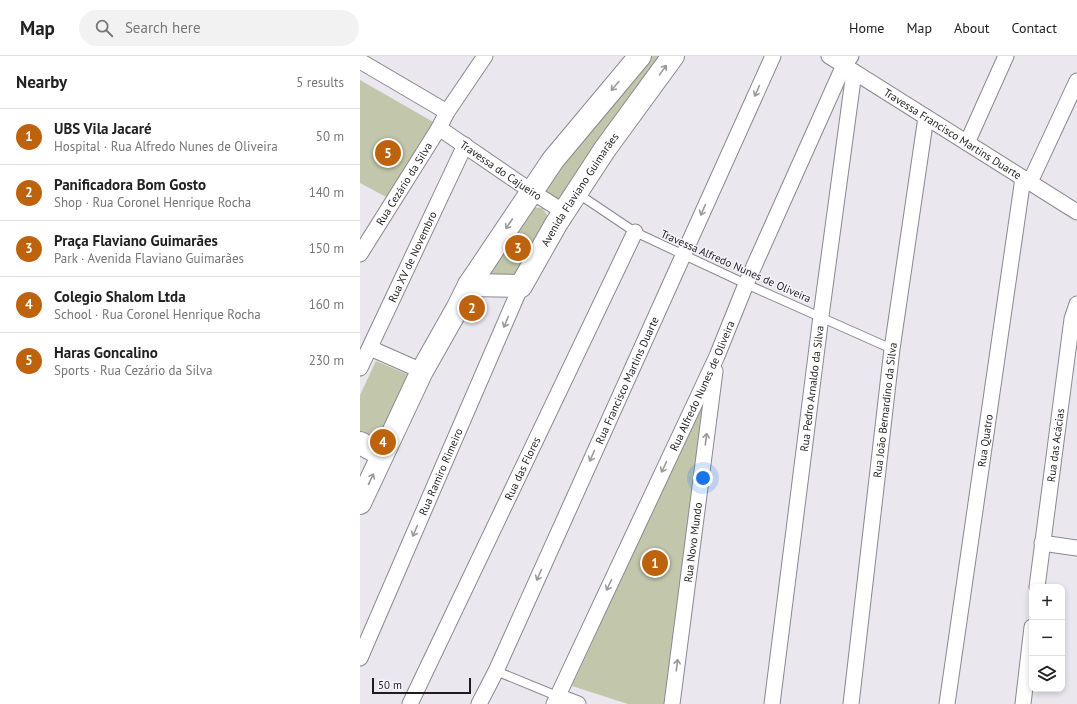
<!DOCTYPE html>
<meta charset="utf-8">
<style>
:root{--surface:#fff;--page:#f2f2f2;--text:#222;--muted:#767676;--line:#e0e0e0;--accent:#be630d}
body{margin:0;font-family:"PT Sans",sans-serif;background:var(--page);color:var(--text)}
.controls{position:absolute;right:12px;bottom:12px;display:grid;overflow:hidden;border-radius:8px;box-shadow:0 2px 6px #0003}
.controls button{width:36px;height:36px;display:grid;place-items:center;padding:0;border:0;border-bottom:1px solid var(--line);background:var(--surface);color:var(--text);font:20px sans-serif}
.scale{position:absolute;left:12px;bottom:10px;width:99px;box-sizing:border-box;padding-left:4px;border:2px solid #1f1d20;border-top:0;font-size:11px;line-height:14px;white-space:nowrap;color:#1f1d20;-webkit-text-stroke:3px #f7f4fc;paint-order:stroke}
.you{position:absolute;left:343px;top:422px;width:14px;height:14px;margin:-10px;border:3px solid #fff;border-radius:50%;background:#1a73e8;box-shadow:0 0 0 6px #1a73e833}
.badge{display:grid;place-items:center;width:26px;height:26px;border-radius:50%;background:var(--accent);color:#fff;font-size:13px;font-weight:700}
.pin{position:absolute;translate:-50% -50%;border:2px solid #fff;box-shadow:0 1px 4px #0006}
.list{margin:0;padding:0;list-style:none}
h2{display:flex;justify-content:space-between;align-items:center;height:52px;margin:0;padding:0 16px;font-size:17px}
h2 small{font-size:13px;font-weight:400;color:var(--muted)}
.list li{display:grid;grid-template-columns:26px 1fr auto;gap:12px;align-items:center;box-sizing:border-box;height:56px;padding:0 16px;border-top:1px solid var(--line)}
.list b{display:block;font-size:15px;white-space:nowrap}
.list p{margin:0;font-size:13px;white-space:nowrap;color:var(--muted)}
.list em{font-size:13px;font-style:normal;color:var(--muted)}
.icon{flex:none;width:22px;height:22px;fill:none;stroke:currentColor;stroke-width:2;stroke-linecap:round;stroke-linejoin:round}
.map{position:relative;flex:none;width:717px;height:648px;overflow:hidden}
header{display:flex;align-items:center;gap:24px;box-sizing:border-box;height:56px;padding:0 20px;background:var(--surface);border-bottom:1px solid var(--line)}
header strong{font-size:19px}
nav{display:flex;gap:22px;margin-inline-start:auto;font-size:14px}
.search{width:280px;height:36px;background:var(--page);display:flex;align-items:center;gap:10px;box-sizing:border-box;padding:0 14px;border-radius:22px;color:var(--muted);font-size:15px}
main{display:flex}
aside{flex:1;background:var(--surface)}
.map>svg:first-child{display:block}
</style>
<header>
<strong>Map</strong>
<div class="search"><svg class="icon" aria-label="search" viewBox="0 0 24 24"><circle cx="10" cy="10" r="6"/><path d="M15 15l6 6"/></svg>Search here</div>
<nav><a>Home</a><a>Map</a><a>About</a><a>Contact</a></nav>
</header>
<main>
<aside>
<h2>Nearby<small>5 results</small></h2>
<ul class="list">
<li><span class="badge">1</span><div><b>UBS Vila Jacaré</b><p>Hospital · Rua Alfredo Nunes de Oliveira</p></div><em>50 m</em></li>
<li><span class="badge">2</span><div><b>Panificadora Bom Gosto</b><p>Shop · Rua Coronel Henrique Rocha</p></div><em>140 m</em></li>
<li><span class="badge">3</span><div><b>Praça Flaviano Guimarães</b><p>Park · Avenida Flaviano Guimarães</p></div><em>150 m</em></li>
<li><span class="badge">4</span><div><b>Colegio Shalom Ltda</b><p>School · Rua Coronel Henrique Rocha</p></div><em>160 m</em></li>
<li><span class="badge">5</span><div><b>Haras Goncalino</b><p>Sports · Rua Cezário da Silva</p></div><em>230 m</em></li>
</ul>
</aside>
<div class="map">
<svg width="717" height="648" viewBox="0 0 717 648">
<rect width="100%" height="100%" fill="#eae7ef"/>
<g fill="#c2c6ab">
<path d="M285,0h25l-105,143c-10,0 -15,-4 -21,-12z"/>
<path d="M0,24l75,43 -47,75 -28,-15z"/>
<path d="M166,151l16,1 9,12 -31,59 -39,-4z"/>
<path d="M16,305l33,14 -30,62 -8,2 -11,-5v-39z"/>
<path d="M343,346l-36,302h-39l-56,-18z"/>
</g>
<g fill="none" stroke-linecap="round" stroke-linejoin="round">
<g stroke="#8a888f" stroke-width="10">
<g id="lane">
<path d="M217,137l58,39 111,52 146,65"/>
<path d="M136,615l61,25"/>
</g>
</g>
<g stroke="#8a888f" stroke-width="17">
<g id="street">
<path id="s1" d="M469,0l248,156"/>
<path d="M0,5l87,51"/>
<path id="s2" d="M79,72l92,63 33,21"/>
<path d="M607,87l39,-87"/>
<path d="M670,126l47,-101"/>
<path id="s3" d="M0,198l79,-126 8,-16 38,-56"/>
<path d="M10,292l52,23"/>
<path id="s4" d="M0,312l105,-223"/>
<path d="M682,487l35,5"/>
<path id="s5" d="M677,531l35,-268 5,-15"/>
<path id="s6" d="M0,602l161,-372"/>
<path d="M197,640l21,8"/>
<path id="s7" d="M50,648l225,-472"/>
<path id="s8" d="M119,648l17,-33 277,-615"/>
<path id="s9" d="M194,648l163,-348 29,-72 98,-219 7,-9"/>
<path id="s10" d="M312,648l43,-333"/>
<path id="s11" d="M412,648l49,-388 33,-244"/>
<path id="s12" d="M491,648l41,-355 34,-232"/>
<path id="s13" d="M587,648l76,-526"/>
<path d="M663,648l9,-77"/>
</g>
</g>
<g stroke="#8a888f" stroke-width="24">
<g id="secondary">
<path id="s14" d="M109,229l52,1 35,-62 49,-75 68,-93"/>
<path d="M0,387l22,12"/>
<path d="M0,447l62,-132 35,-62 12,-24 84,-125 87,-104"/>
</g>
</g>
<use href="#lane" stroke="#fff" stroke-width="8"/>
<use href="#street" stroke="#fff" stroke-width="15"/>
<use href="#secondary" stroke="#fff" stroke-width="22"/>
</g>
<defs><path id="oneway-shaft" d="M-6 0H5M1.5-3L5.5 0L1.5 3" fill="none" stroke-width="1.6" stroke-linecap="round" stroke-linejoin="round"/></defs>
<g stroke="#9a999b">
<use href="#oneway-shaft" transform="translate(303 14) rotate(-54)"/>
<use href="#oneway-shaft" transform="translate(255 30) rotate(130)"/>
<use href="#oneway-shaft" transform="translate(397 35) rotate(114)"/>
<use href="#oneway-shaft" transform="translate(343 154) rotate(114)"/>
<use href="#oneway-shaft" transform="translate(149 168) rotate(124)"/>
<use href="#oneway-shaft" transform="translate(146 266) rotate(113)"/>
<use href="#oneway-shaft" transform="translate(346 383) rotate(-83)"/>
<use href="#oneway-shaft" transform="translate(232 400) rotate(114)"/>
<use href="#oneway-shaft" transform="translate(304 411) rotate(115)"/>
<use href="#oneway-shaft" transform="translate(11 423) rotate(-65)"/>
<use href="#oneway-shaft" transform="translate(55 475) rotate(113)"/>
<use href="#oneway-shaft" transform="translate(179 519) rotate(114)"/>
<use href="#oneway-shaft" transform="translate(249 529) rotate(115)"/>
<use href="#oneway-shaft" transform="translate(317 609) rotate(-83)"/>
</g>
<g text-anchor="middle" dominant-baseline="central" stroke-width="3" stroke-linejoin="round" paint-order="stroke">
<g font-size="11" fill="#1f1d20" stroke="#f7f4fc">
<text stroke="none"><textPath href="#s1" startOffset="146">Travessa Francisco Martins Duarte</textPath></text>
<text stroke="none"><textPath href="#s2" startOffset="75">Travessa do Cajueiro</textPath></text>
<text stroke="none"><textPath href="#s3" startOffset="83">Rua Cezário da Silva</textPath></text>
<text stroke="none"><textPath href="#s14" startOffset="165">Avenida Flaviano Guimarães</textPath></text>
<text stroke="none"><textPath href="#s4" startOffset="123">Rua XV de Novembro</textPath></text>
<text transform="translate(376 210) rotate(24)">Travessa Alfredo Nunes de Oliveira</text>
<text stroke="none"><textPath href="#s8" startOffset="356">Rua Francisco Martins Duarte</textPath></text>
<text stroke="none"><textPath href="#s9" startOffset="351">Rua Alfredo Nunes de Oliveira</textPath></text>
<text stroke="none"><textPath href="#s11" startOffset="318">Rua Pedro Arnaldo da Silva</textPath></text>
<text stroke="none"><textPath href="#s12" startOffset="296">Rua João Bernardino da Silva</textPath></text>
<text stroke="none"><textPath href="#s13" startOffset="266">Rua Quatro</textPath></text>
<text stroke="none"><textPath href="#s5" startOffset="143">Rua das Acácias</textPath></text>
<text stroke="none"><textPath href="#s7" startOffset="261">Rua das Flores</textPath></text>
<text stroke="none"><textPath href="#s6" startOffset="203">Rua Ramiro Rimeiro</textPath></text>
<text stroke="none"><textPath href="#s10" startOffset="163">Rua Novo Mundo</textPath></text>
</g>
</g>
</svg>
<div class="controls">
<button>+</button>
<button>−</button>
<button><svg class="icon" aria-label="layers" viewBox="0 0 24 24"><path d="M12 4l9 5-9 5-9-5zM3 14l9 5 9-5"/></svg></button>
</div>
<div class="scale">50 m</div>
<div class="you"></div>
<div class="pin badge" style="left:295px;top:507px">1</div>
<div class="pin badge" style="left:112px;top:252px">2</div>
<div class="pin badge" style="left:158px;top:192px">3</div>
<div class="pin badge" style="left:23px;top:386px">4</div>
<div class="pin badge" style="left:28px;top:97px">5</div>
</div>
</main>
